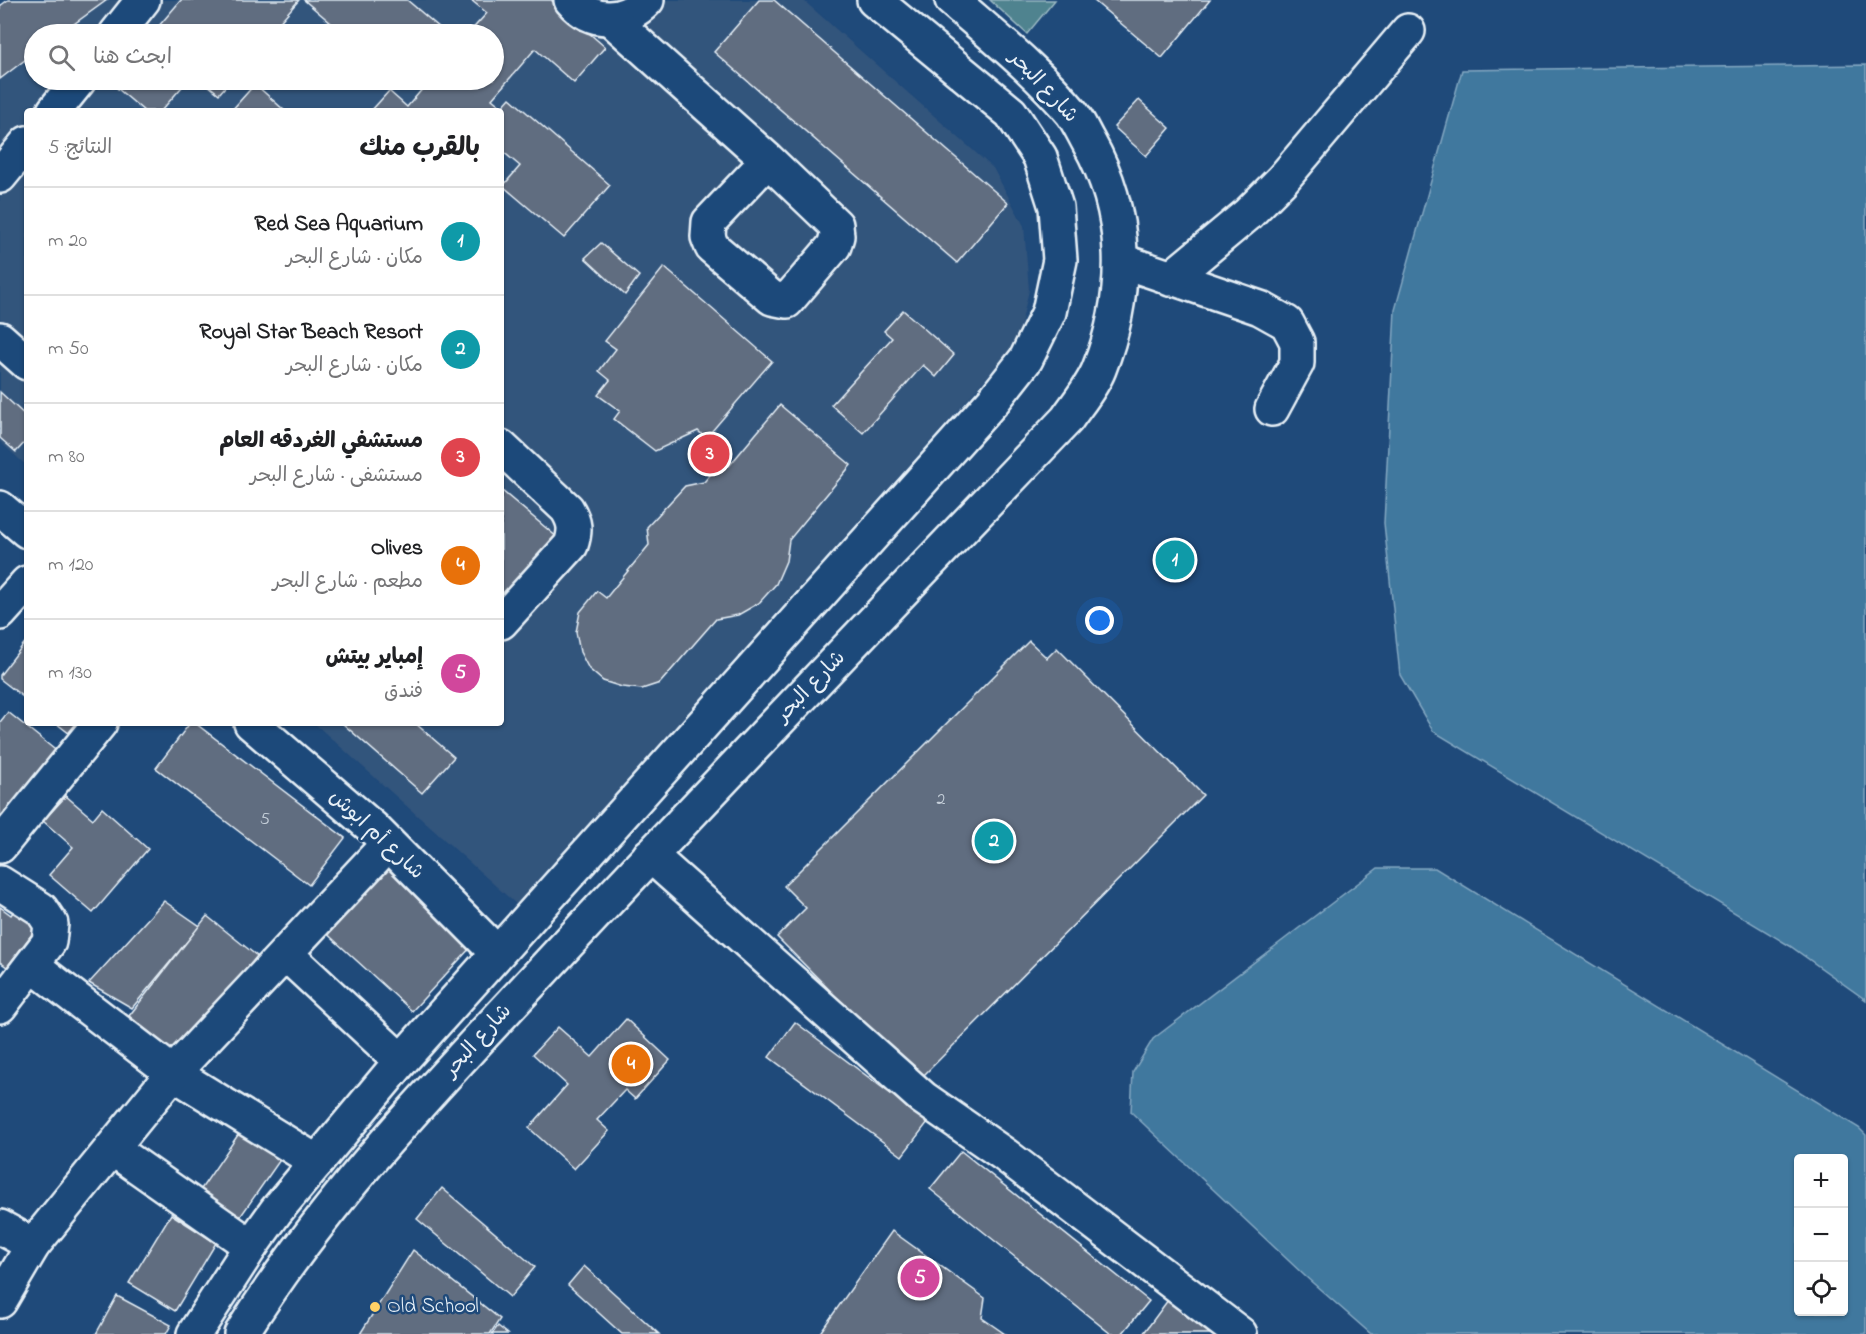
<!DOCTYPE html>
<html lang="ar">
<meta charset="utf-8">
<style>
:root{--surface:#fff;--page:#f2f2f2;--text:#202124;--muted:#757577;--line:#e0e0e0;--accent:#7c3aed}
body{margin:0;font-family:"Indie Flower","Playpen Sans Arabic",sans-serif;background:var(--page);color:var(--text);direction:rtl}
.controls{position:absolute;right:18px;bottom:18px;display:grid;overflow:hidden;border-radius:6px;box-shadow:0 2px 4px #0004}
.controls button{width:54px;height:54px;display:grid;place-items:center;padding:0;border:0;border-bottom:2px solid var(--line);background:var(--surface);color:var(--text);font:30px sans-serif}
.you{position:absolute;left:1100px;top:621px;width:21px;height:21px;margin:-15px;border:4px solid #fff;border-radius:50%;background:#1a73e8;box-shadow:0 0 0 9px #1a73e833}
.badge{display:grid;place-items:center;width:39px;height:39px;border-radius:50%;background:var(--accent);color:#fff;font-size:20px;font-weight:700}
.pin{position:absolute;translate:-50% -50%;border:3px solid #fff;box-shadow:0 2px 6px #0006}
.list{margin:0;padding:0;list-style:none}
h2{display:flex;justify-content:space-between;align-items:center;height:78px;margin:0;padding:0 24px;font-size:26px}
h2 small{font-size:20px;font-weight:400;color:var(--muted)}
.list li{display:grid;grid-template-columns:39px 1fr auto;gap:18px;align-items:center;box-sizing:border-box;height:108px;padding:0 24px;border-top:2px solid var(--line)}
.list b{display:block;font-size:22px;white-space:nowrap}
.list p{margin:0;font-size:20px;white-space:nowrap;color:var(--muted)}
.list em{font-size:20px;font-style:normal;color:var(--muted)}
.icon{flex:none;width:33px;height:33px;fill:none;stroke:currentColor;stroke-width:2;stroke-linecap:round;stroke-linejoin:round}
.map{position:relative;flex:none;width:1866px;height:1334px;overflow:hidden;direction:ltr}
.search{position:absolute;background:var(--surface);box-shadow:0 2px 4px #0004;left:24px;top:24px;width:480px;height:66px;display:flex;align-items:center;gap:15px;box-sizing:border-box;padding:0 21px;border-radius:33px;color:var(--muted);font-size:22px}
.panel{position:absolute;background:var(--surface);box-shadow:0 2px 4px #0004;left:24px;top:108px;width:480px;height:618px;border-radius:6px;direction:rtl}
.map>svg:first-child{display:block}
</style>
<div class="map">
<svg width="1866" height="1334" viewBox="0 0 1866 1334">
<rect width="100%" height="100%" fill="#1f4a7a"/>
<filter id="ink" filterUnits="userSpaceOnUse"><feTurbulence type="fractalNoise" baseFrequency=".0167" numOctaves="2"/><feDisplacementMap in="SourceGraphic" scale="12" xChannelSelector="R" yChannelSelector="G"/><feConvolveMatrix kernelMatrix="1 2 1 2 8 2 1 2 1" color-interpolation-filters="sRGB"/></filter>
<g filter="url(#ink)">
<path fill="#33547c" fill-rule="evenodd" d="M39,0h764l190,168 31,58 5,64 -12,52 -62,72 -439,490 -202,-181h187v-612h-474v355l-27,-24v-398zM34,34h460v46h-460z"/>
<path fill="#50838f" stroke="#9cbac4" stroke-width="1.5" d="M990,0h65l-28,34z"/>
<g fill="#41789e" stroke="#84a8c2" stroke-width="1.5" fill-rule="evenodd">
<path d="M1866,65v935l-76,-54 -357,-215 -33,-56 -16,-152 11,-213 67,-240z"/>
<path d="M1378,868h57l424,260 7,7v199h-495l-65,-57 -175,-165 2,-40 20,-33zM1798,1158h46v154h-46z"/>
</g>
<g fill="#616d80" stroke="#e8f1f8" stroke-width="1.5">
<path d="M8,0h99l-47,34h-26v19l-34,26v-73z"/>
<path d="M181,0h118l-30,34h-117z"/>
<path d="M304,0h103l40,34h-103z"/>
<path d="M471,0h80l54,47 -31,36 -39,-34 -43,50 10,8 8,-9 100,87 -46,53 -61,-52 17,-20 -19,-16v-39h-130l18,-20 18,16 23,-27h64v-46h-26l19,-21z"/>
<path d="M759,0h15l234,203 -51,60 -243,-211z"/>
<path d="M1093,0h117l-48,58z"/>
<path d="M114,80h74l-27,31h-17l-33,-28z"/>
<path d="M202,80h29l-12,14z"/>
<path d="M255,84l30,27h-54z"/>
<path d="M1139,100l31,28 -24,28 -32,-29z"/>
<path d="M601,243l38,33 -14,19 -40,-37z"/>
<path d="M664,267l108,94 -66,77 -8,-7 -43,20 -41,-32 6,-8 -22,-16 12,-15 -11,-9 17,-22 -11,-8z"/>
<path d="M903,310l51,45 -18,22 -13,-12 -60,68 -32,-28 61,-67 -8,-7z"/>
<path d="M0,392l27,25v23l-11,12 -16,-14z"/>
<path d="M780,405l71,60 -62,75 -3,21 -10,23 -17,19 -21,12 -22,4 -56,64 -18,6 -20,-2 -19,-6 -14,-12 -9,-17 -4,-20 4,-20 17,-21 9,7 43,-53 -2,-18 38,-41 19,-4 18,-22 7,6z"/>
<path d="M501,490l57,48 -57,67z"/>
<path d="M27,640v60l-27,-21v-4z"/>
<path d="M1029,641l18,17 10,-10 146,147 -284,285 -142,-143 29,-29 -22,-22z"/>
<path d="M8,712l51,41 -59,76v-107z"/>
<path d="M56,723h30l-11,15z"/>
<path d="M190,723h5l150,115 -36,47 -153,-117z"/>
<path d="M342,723h73l39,34 -32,36z"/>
<path d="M66,796l27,23 9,-11 46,41 -55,64 -44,-38 24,-28 -30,-26z"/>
<path d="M383,864l89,82 -60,65 -89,-81z"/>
<path d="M164,901l36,25 -68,82 -43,-25z"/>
<path d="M19,904l23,17 -35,46 -7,-5v-55l11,8z"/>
<path d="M207,916l50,40 -78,100 -50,-40z"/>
<path d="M626,1019l44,41 -35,39 -10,-9 -28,30 12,11 -35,38 -45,-41 38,-43 -34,-31 25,-27 34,30z"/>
<path d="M795,1022l133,100 -26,34 -133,-99z"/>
<path d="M242,1129l40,28 -44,63 -39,-28z"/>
<path d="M961,1151l188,150 -27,33h-11l-181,-145z"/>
<path d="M442,1188l93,79 -25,30 -93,-78z"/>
<path d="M171,1214l45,29 -41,68 -46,-28z"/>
<path d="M892,1231l93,67 -3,20 23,16h-186z"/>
<path d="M413,1250l87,69 -10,15h-130z"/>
<path d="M584,1266l75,68h-37l-54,-49z"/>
<path d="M117,1296l54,29 -5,9h-70z"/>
<path d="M1168,1300l46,34h-71z"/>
<path d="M498,1326l10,8h-16z"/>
</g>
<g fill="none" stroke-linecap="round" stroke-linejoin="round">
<g stroke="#e8f1f8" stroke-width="38">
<g id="minor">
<path d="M571,0c21,25 54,23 76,0"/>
<path d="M611,19l157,141 68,65 1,11 -3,10 -47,55 -15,-3 -60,-51 -4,-10 1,-15 59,-62"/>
<path d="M116,34l27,-34"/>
<path d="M54,111l25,-31"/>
<path d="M0,176l27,-33"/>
<path d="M1122,261l138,47 27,15 10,19v21l-25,46"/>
<path d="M1170,279l78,-65 34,-34 126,-149"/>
<path d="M0,339l27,24"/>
<path d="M501,447l66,62c8,13 9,21 4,36l-70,77"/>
<path d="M0,508l27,23"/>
<path d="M0,613l27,-30"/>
<path d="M251,723l122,105 124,125"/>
<path d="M0,846l100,-123"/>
<path d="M650,855l273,243 82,57 235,179"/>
<path d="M0,883l41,26 10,15 -2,18 -49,64"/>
<path d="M286,954l115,107"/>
<path d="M32,965l141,108 144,89"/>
<path d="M113,1149l138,97"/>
<path d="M0,1227l33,18"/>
<path d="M0,1301l33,-56 140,-172 215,-229"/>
</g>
</g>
<g stroke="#e8f1f8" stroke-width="38">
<g id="major">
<path d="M194,1334l57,-88 25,-35 125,-150 592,-660 33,-42 23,-47 11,-52 -4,-53 -16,-50 -29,-44 -137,-113"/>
<path d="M241,1334c88,-141 205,-259 317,-380 168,-180 339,-357 509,-535 10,-15 25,-32 32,-50 30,-76 30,-156 -11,-228 -5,-9 -10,-20 -16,-28 -35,-42 -79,-77 -120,-113"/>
</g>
</g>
<use href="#minor" stroke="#1f4a7a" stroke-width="33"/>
<use href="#major" stroke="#1f4a7a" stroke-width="33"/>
</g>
</g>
<circle fill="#ffd166" stroke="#1f4a7a" stroke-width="2" cx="375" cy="1307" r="6"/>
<g text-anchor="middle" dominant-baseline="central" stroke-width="5" stroke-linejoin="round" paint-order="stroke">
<g font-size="18" fill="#c6d0da">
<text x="941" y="800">2</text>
<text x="265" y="820">5</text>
</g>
<g font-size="21" fill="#e8f1f8" stroke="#1f4a7a">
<text transform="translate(1043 87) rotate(47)">شارع البحر</text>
<text transform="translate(811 687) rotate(-46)">شارع البحر</text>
<text transform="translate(376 835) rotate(43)">شارع أم ابوش</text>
<text transform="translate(478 1041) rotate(-48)">شارع البحر</text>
</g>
<g font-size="21" fill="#e8f1f8" stroke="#1f4a7a" text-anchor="start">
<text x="387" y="1307">Old School</text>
</g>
</g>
</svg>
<div class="controls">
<button>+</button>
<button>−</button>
<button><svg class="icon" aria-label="locate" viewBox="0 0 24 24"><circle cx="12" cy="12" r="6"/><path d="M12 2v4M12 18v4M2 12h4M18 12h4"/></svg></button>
</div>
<div class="you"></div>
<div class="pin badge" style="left:1175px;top:560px;background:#0f9aa8">1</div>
<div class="pin badge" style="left:994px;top:841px;background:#0f9aa8">2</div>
<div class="pin badge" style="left:710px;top:454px;background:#e0444e">3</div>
<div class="pin badge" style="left:631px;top:1064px;background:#e8710a">4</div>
<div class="pin badge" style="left:920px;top:1278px;background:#d1479c">5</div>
<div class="search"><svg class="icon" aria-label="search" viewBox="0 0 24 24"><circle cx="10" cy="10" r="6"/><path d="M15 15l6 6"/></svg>ابحث هنا</div>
<section class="panel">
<h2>بالقرب منك<small>النتائج: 5</small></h2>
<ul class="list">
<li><span class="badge" style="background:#0f9aa8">1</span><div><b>Red Sea Aquarium</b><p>مكان · شارع البحر</p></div><em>20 m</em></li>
<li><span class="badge" style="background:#0f9aa8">2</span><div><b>Royal Star Beach Resort</b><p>مكان · شارع البحر</p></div><em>50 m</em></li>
<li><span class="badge" style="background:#e0444e">3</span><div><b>مستشفي الغردقه العام</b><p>مستشفى · شارع البحر</p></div><em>80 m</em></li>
<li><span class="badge" style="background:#e8710a">4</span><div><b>Olives</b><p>مطعم · شارع البحر</p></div><em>120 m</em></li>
<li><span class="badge" style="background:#d1479c">5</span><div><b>إمباير بيتش</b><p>فندق</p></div><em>130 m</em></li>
</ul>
</section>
</div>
